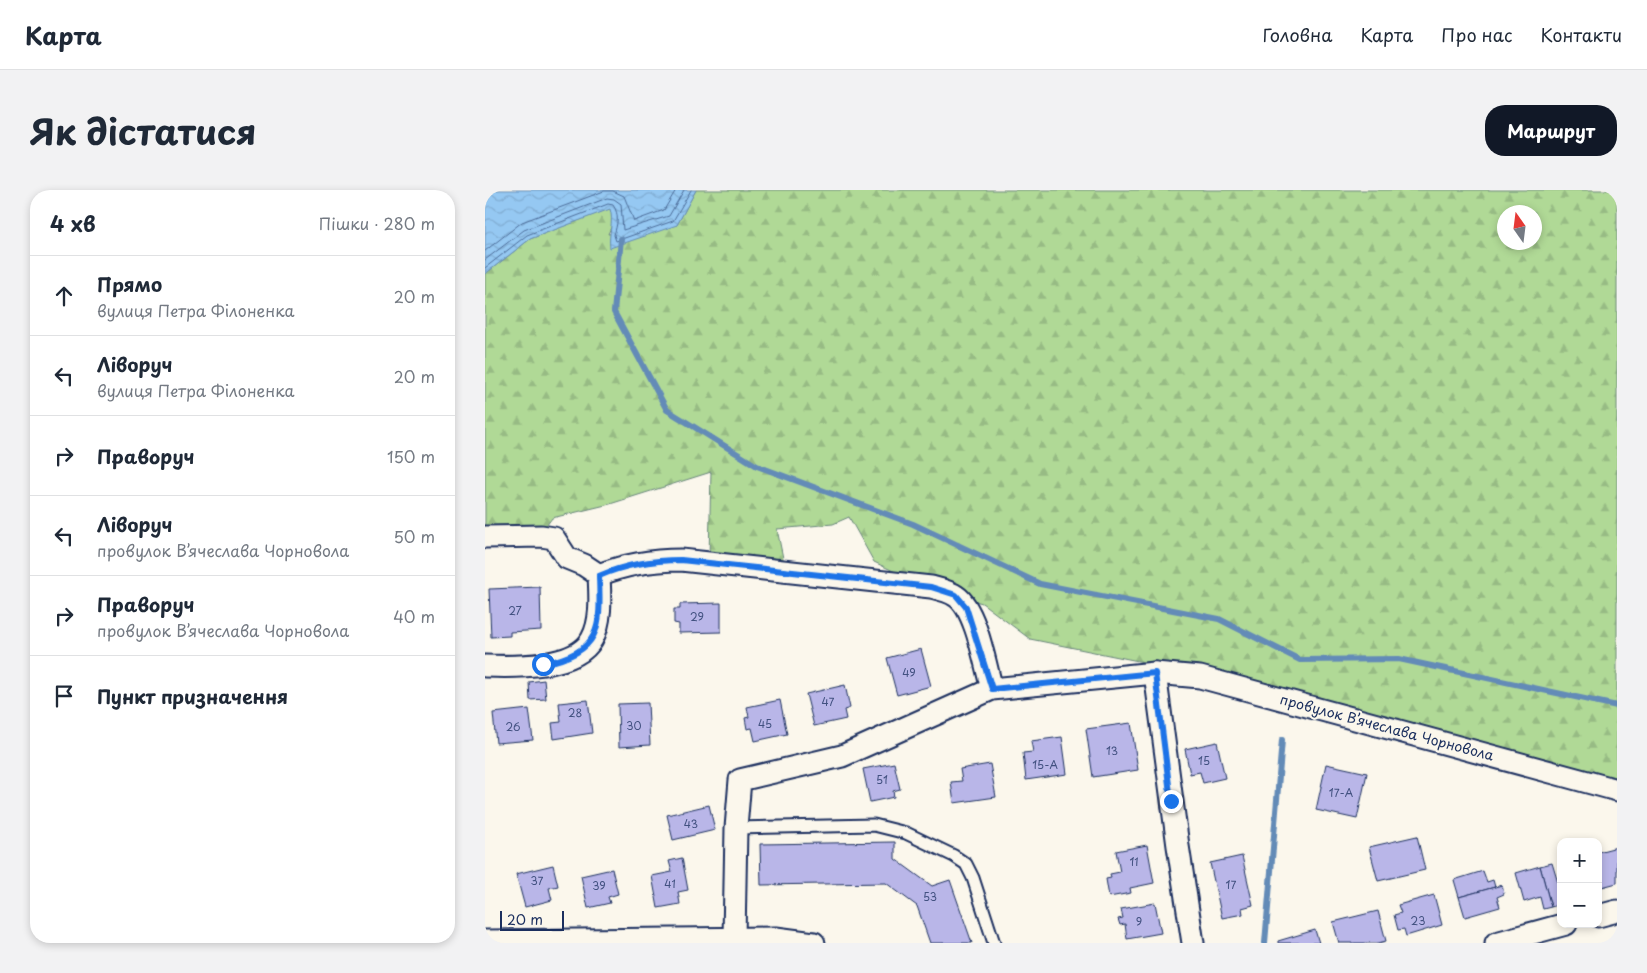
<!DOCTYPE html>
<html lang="uk">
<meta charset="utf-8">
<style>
:root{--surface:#fff;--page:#f2f2f3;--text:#1f2937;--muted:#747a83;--line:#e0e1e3;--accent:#111827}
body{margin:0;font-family:"Playpen Sans",sans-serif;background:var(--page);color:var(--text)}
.controls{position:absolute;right:15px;bottom:15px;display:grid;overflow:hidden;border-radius:10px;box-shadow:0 2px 8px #0003}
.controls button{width:45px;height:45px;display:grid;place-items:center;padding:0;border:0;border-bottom:1px solid var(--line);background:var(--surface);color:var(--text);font:25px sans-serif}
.compass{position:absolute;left:1012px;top:15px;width:45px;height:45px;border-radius:50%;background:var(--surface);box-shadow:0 2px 8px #0003;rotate:346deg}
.scale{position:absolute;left:15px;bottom:12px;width:64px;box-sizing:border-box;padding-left:5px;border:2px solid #1b2f5e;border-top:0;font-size:14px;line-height:18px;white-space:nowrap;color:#1b2f5e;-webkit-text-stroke:4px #fbf7ec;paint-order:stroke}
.stop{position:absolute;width:15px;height:15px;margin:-11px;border:4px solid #1a73e8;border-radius:50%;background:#fff}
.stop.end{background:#1a73e8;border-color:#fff;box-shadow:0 1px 5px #0008}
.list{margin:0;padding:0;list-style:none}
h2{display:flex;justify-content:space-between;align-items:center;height:65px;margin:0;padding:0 20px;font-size:21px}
h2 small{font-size:16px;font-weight:400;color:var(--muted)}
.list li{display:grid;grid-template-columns:32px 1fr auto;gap:15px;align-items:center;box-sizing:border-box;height:80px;padding:0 20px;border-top:1px solid var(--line)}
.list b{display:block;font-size:19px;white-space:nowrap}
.list p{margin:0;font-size:16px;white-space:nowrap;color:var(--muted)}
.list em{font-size:16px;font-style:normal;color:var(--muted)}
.icon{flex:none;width:28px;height:28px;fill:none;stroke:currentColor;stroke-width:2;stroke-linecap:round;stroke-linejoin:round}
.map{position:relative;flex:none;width:1132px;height:753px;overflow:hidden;border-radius:20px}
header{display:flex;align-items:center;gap:30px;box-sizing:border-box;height:70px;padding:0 25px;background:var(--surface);border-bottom:1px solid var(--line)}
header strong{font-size:24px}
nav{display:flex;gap:28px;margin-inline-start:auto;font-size:18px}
.intro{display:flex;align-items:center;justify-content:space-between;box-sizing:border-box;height:120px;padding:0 30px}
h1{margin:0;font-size:35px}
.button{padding:12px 22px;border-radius:20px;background:var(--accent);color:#fff;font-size:18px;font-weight:700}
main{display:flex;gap:30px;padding:0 30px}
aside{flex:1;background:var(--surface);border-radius:20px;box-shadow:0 2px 8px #0003}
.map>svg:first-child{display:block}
</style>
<header>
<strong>Карта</strong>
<nav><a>Головна</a><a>Карта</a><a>Про нас</a><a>Контакти</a></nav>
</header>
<div class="intro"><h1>Як дістатися</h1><a class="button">Маршрут</a></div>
<main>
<aside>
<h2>4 хв<small>Пішки · 280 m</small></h2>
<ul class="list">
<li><svg class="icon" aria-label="ahead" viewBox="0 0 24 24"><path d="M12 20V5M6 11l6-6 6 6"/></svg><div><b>Прямо</b><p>вулиця Петра Філоненка</p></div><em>20 m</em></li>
<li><svg class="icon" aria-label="left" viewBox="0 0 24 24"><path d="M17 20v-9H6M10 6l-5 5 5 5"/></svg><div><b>Ліворуч</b><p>вулиця Петра Філоненка</p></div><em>20 m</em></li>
<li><svg class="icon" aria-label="right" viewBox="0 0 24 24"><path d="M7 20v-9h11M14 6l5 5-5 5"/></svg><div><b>Праворуч</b></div><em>150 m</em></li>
<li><svg class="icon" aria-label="left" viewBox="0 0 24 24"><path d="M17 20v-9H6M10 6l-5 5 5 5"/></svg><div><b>Ліворуч</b><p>провулок Вʼячеслава Чорновола</p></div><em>50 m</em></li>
<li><svg class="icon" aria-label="right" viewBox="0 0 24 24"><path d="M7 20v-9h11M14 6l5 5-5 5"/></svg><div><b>Праворуч</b><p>провулок Вʼячеслава Чорновола</p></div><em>40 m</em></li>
<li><svg class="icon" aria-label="arrive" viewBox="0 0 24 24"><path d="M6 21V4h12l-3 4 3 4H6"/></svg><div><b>Пункт призначення</b></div></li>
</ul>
</aside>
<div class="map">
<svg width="1132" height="753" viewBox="0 0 1132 753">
<defs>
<pattern id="forest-firs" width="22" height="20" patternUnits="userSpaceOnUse" patternTransform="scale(1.25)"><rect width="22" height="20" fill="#b0d996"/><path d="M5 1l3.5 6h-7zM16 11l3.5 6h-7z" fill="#97bb84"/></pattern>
<pattern id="water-waves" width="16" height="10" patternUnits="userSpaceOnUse" patternTransform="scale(1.25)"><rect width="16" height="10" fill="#95c8f2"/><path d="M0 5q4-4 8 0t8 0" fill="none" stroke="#80acd2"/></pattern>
</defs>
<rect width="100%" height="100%" fill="#fbf7ec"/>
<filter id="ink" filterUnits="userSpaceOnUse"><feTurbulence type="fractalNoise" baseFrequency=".02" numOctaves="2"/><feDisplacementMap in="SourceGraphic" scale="10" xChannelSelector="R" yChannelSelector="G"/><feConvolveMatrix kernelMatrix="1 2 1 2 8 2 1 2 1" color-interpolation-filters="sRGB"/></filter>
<g filter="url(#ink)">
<path fill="url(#forest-firs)" stroke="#66847a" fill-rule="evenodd" d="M211,0h921v594l-464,-120 -123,-25 -48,-36 -54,-16 -54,-25 -25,-45 -16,7 -56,5 8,39 -76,-11 2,-85 -101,32 -58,14 -17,23 -50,-5v-262l45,-35 81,-31 2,15 -5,11 69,-9zM1019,22h31v30h-31z"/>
<path fill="url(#water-waves)" stroke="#648bb7" d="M0,0h211l-19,35 -67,23c-2,-14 4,-26 0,-39l-80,30 -45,35z"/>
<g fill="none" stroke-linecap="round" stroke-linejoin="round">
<g stroke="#4c6c99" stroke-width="1">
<path d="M0,61l37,-29 82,-31h9l11,5 10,25 30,-11 12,-20"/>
<path d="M0,70l39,-30 83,-32 7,1 7,5 2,26 46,-14 15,-26"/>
<path d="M0,78l42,-33 81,-31 5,1c7,10 4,20 1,30l2,6 57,-20 18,-31"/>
</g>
<g stroke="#648bb7" stroke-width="6">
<path d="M136,49l-7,73 53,98 90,56 156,58 127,60 179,35 81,41 99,-1 218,47"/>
<path d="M780,753l17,-203"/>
</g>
</g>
<g fill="#b9b6e8" stroke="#1b2f5e">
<path d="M55,397l1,43 -31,2v4l-19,1 -2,-48z"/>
<path d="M236,413v29l-42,1v-9l-5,-1v-14h6v-5z"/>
<path d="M436,459l10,37 -34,9 -10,-37z"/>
<path d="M59,490l2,19 -16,1 -1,-18z"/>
<path d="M360,495l5,23 -6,2 2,9 -32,7 -8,-32z"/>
<path d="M103,510l4,33 -38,6 -2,-16 9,-1 -2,-19z"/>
<path d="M295,510l7,34 -32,7 -3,-13 -5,1 -2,-11 4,-1 -2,-10z"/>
<path d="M163,513l2,42 -31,2 -1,-43z"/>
<path d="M44,519l4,31 -37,3 -3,-30z"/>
<path d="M646,533l7,47 -45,7 -7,-48z"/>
<path d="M577,547l5,37 -41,6 -3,-27 10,-1 -2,-11z"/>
<path d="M732,552l8,36 -22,5 -3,-11 -10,2 -5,-25z"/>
<path d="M409,573l6,26 -7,2 1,6 -24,5 -7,-33z"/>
<path d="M505,574l6,33 -42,6 -3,-21 11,-1 -2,-12z"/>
<path d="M841,574l41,9 -10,46 -41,-9z"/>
<path d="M224,615l6,25 -42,10 -6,-25z"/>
<path d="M932,646l8,34 -47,11 -9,-34z"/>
<path d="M410,652v17l37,27 18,-6 22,63h-42l-13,-37 -31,-23 -125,2 -1,-41z"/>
<path d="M662,655l7,38 -24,5 1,5 -22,4 -3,-18 5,-1 -1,-4 10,-2 -4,-21z"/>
<path d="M1132,657v36l-15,4 -2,-8h-2v-27z"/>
<path d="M757,666l11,49 -11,3 1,6 -21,4 -12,-55z"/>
<path d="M197,668l6,32 -10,2 2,12 -22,4 -6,-32 20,-4 -3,-11z"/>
<path d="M1067,673l7,23 2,-1v19l-10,3 -11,-41z"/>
<path d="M68,675l5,21 -9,2 3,12 -27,7 -9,-33z"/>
<path d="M1055,676l11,41 -8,2 -3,-12 -16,5 -8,-29z"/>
<path d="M127,679l6,25 -10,3 2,6 -22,5 -7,-32z"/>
<path d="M998,681l4,11 6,-2 2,7 -36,10 -5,-17z"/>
<path d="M1017,695l2,9 -7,3 3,10 -35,10 -6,-20z"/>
<path d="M949,705l8,30 -36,11 -2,-7 -6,1 -4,-15 7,-2 -3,-8z"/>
<path d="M670,713l6,30 -34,6 -2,-15 -5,1 -2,-6 5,-1 -2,-9z"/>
<path d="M893,721l8,30 -8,2h-39l-6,-21z"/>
<path d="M830,740l4,13h-41v-2z"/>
</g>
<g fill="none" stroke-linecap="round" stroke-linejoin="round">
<g stroke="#1b2f5e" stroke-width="15">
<path id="lane" d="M251,638l138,-3 32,8 48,23 12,8 7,14 21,65"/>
</g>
<g stroke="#1b2f5e" stroke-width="25">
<g id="street">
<path d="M0,347l56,-1 13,2 13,20 17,7 15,10"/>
<path d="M114,385c27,-11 52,-15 82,-15l250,27c8,2 18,4 25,9 20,13 29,69 36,93"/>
<path d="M0,476c28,1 91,3 107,-27 10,-18 8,-43 7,-64"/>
<path d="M670,483l23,173 15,97"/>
<path d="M1113,726l19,-5"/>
<path d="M249,748l2,-110 4,-48 102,-24 150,-67 163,-16 45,4 417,113"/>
<path d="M0,751l291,-3 38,5"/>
<path d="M1011,753l70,-19"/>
</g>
</g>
<use href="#lane" stroke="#fbf7ec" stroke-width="11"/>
<use href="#street" stroke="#fbf7ec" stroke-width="21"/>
</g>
</g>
<g fill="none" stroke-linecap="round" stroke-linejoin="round" filter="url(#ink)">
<path stroke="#1a73e8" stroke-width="6" d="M58,474c58,-13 58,-34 56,-88 27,-12 52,-16 82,-16l250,27 25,8 10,12 26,82 163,-16 16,128"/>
</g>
<g text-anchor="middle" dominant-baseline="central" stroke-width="4" stroke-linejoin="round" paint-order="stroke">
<g font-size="11" fill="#425180">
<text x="30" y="420">27</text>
<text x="212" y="426">29</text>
<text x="424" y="482">49</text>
<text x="343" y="511">47</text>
<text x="90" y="522">28</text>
<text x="280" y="533">45</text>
<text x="149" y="535">30</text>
<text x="28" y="536">26</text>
<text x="627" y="560">13</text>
<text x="719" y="570">15</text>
<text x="560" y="574">15-А</text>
<text x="397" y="589">51</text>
<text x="856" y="602">17-А</text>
<text x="206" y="633">43</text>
<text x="649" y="671">11</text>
<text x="52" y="690">37</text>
<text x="185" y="693">41</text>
<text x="746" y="694">17</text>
<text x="114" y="695">39</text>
<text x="445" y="706">53</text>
<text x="933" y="730">23</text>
<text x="654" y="731">9</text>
</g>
<g font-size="14" fill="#1b2f5e" stroke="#fbf7ec">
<text transform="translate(902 537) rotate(15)">провулок Вʼячеслава Чорновола</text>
</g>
</g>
</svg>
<div class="controls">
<button>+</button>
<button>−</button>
</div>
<svg class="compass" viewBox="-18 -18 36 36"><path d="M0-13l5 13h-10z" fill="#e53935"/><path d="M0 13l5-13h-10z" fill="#747a83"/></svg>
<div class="scale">20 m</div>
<div class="stop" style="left:58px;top:474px"></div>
<div class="stop end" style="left:686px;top:611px"></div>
</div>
</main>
